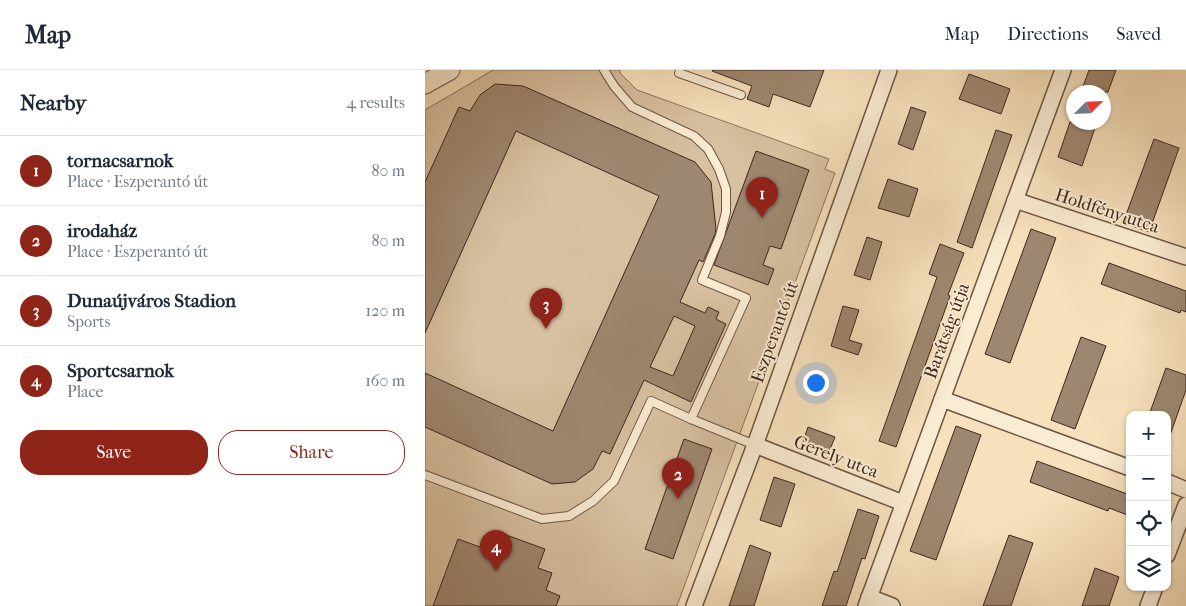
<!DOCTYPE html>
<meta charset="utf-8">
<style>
:root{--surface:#fff;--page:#f2f2f3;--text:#1f2937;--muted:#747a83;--line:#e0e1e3;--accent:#8f2418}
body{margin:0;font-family:"IM FELL French Canon",serif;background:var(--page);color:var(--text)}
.controls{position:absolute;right:15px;bottom:15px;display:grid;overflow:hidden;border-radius:10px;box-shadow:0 1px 4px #0004}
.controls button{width:45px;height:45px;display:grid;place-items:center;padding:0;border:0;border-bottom:1px solid var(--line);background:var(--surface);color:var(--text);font:25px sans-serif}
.compass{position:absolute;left:641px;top:15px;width:45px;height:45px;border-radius:50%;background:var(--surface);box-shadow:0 1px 4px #0004;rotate:66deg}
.you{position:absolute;left:390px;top:312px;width:18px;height:18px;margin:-12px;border:4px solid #fff;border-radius:50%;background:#1a73e8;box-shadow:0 0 0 8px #1a73e833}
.badge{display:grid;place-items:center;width:32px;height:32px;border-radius:50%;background:var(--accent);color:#fff;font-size:16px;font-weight:700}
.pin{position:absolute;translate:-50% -41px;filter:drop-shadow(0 1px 2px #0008)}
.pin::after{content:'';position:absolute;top:26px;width:18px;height:15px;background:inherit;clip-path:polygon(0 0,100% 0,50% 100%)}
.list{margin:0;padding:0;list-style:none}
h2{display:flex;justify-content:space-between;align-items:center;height:65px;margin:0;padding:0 20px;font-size:21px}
h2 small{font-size:16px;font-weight:400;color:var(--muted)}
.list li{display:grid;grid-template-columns:32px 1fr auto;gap:15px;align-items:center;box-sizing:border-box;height:70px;padding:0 20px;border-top:1px solid var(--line)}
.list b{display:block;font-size:19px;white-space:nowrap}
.list p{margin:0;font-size:16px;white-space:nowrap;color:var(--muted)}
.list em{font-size:16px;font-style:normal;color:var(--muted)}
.actions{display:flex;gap:10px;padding:15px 20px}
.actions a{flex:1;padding:11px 0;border:1px solid var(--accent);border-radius:20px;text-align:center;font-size:18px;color:var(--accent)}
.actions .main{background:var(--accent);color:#fff}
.icon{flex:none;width:28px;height:28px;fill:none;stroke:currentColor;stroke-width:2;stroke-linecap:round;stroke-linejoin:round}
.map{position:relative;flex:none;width:761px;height:536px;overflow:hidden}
header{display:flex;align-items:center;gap:30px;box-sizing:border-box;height:70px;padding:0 25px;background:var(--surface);border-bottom:1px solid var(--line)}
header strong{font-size:24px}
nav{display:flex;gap:28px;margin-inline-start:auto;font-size:18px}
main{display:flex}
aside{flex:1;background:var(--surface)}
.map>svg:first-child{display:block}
</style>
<header>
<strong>Map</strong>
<nav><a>Map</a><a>Directions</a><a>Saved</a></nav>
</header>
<main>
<aside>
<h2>Nearby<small>4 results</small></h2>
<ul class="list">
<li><span class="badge">1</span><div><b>tornacsarnok</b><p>Place · Eszperantó út</p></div><em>80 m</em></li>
<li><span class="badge">2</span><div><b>irodaház</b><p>Place · Eszperantó út</p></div><em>80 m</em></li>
<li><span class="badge">3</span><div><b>Dunaújváros Stadion</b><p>Sports</p></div><em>120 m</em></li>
<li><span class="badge">4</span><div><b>Sportcsarnok</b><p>Place</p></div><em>160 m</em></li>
</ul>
<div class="actions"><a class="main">Save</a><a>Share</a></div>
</aside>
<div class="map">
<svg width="761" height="536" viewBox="0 0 761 536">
<rect width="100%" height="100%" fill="#f7e1bc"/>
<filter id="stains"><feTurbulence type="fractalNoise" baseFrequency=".004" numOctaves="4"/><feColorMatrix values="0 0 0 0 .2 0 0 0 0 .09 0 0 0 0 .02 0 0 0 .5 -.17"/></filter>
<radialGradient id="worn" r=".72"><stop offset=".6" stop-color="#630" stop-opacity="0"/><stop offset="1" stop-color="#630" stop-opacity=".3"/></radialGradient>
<path fill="#d8c1a1" stroke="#8b745f" d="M68,0h127v3l17,17 192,69 -4,10 10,4 -158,433h-252v-496z"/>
<g fill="#9e8770" stroke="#3e261d" fill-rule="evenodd">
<path d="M288,0h111l-14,37 -37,-13 -4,13 -22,-8 5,-13 -40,-15z"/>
<path d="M664,0h27l-8,22h-27z"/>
<path d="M544,4l41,15 -9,25 -42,-15z"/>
<path d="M70,14l28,2 172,76 16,20 5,47 -1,5 -12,28 -4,-2 -19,42 25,11 3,-6 11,5 -3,7 10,5 -35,78 -47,-22 -34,74 -8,-3 -9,18 -18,13 -23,2 -127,-57v-54l128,58 106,-235 -143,-65 -91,202v-151l34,-75 11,4 10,-16zM249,246l21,10 -22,50 -23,-9z"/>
<path d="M486,37l15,5 -13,38 -15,-6z"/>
<path d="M645,52h27l-15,44 -24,-9z"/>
<path d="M571,60l16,5 -40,113 -15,-6z"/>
<path d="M729,69l25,9 -30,84 -26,-9z"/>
<path d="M331,81l53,19 -28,79 -11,-3 -7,19 11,4 -6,16 -54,-20z"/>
<path d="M463,109l30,10 -9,28 -31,-9z"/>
<path d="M606,159l25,9 -46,125 -25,-9z"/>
<path d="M442,167l15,5 -12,38 -16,-5z"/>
<path d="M515,174l24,9 -16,42 2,1 -54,151 -17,-6 58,-164 -8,-3z"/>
<path d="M684,193l77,28v21l-5,-2 -1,3 -79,-29z"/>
<path d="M418,236l16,4 -10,30 13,4 -4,11 -27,-9z"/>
<path d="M656,267l25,9 -31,83 -24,-9z"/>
<path d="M741,298l20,7v15l-17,48 -2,-1v-22h-18z"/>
<path d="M531,356l25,9 -45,125 -26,-9z"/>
<path d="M383,357l27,10 -6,15 -26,-10z"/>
<path d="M259,369l28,10 -39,110 -28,-10z"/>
<path d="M612,391l93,34v21l-21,-8 -1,3 -78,-29z"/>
<path d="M349,407l21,7 -14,43 -21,-7z"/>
<path d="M433,439l21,7 -14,43 -3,-1 -16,48h-24l12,-35 3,1z"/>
<path d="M73,462l47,17 -7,19 14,5 -6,17 14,6 -4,10h-123l25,-67 33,12z"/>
<path d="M584,465l24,8 -22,63h-28z"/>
<path d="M325,475l21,8 -17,53h-25z"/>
<path d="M670,498l24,9 -10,29h-27z"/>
</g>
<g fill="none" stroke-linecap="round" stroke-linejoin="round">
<g stroke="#6c5545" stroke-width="10">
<g id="service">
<path d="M179,0l10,16 18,21 62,29 14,13 11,20 7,20v23l-6,24 -18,44 44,18 -55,121 64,26"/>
<path d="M254,3l62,22"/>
<path d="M0,405l117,44 27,-3 24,-15 21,-20 37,-80 40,18"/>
</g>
</g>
<g stroke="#6c5545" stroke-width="18">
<g id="minor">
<path d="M590,130l171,57"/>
<path d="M517,329l188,69"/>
<path d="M330,375l148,58"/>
<path d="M742,412l19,8"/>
<path d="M742,485l19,-50"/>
<path d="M444,527l23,9"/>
<path d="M269,536l61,-161 134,-375"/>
<path d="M441,536l197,-536"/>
<path d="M723,536l7,-19"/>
</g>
</g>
<g stroke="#6c5545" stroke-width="21">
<path id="tertiary" d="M0,14l25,-14"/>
</g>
<use href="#service" stroke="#faecd3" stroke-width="8"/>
<use href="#minor" stroke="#faecd3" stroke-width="15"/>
<use href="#tertiary" stroke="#faecd3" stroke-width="19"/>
</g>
<g text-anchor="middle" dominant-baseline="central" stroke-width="4" stroke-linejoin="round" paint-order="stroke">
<g font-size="18" fill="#3e261d" stroke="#faecd3">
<text transform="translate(682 141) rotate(18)">Holdfény utca</text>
<text transform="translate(522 261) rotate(-70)">Barátság útja</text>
<text transform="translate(350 262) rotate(-70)">Eszperantó út</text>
<text transform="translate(411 387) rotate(21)">Gerely utca</text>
</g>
</g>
<rect width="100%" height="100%" filter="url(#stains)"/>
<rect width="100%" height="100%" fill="url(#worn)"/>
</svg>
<div class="controls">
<button>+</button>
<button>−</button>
<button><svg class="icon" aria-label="locate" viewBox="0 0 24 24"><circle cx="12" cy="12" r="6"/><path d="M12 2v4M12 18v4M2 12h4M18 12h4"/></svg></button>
<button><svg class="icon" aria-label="layers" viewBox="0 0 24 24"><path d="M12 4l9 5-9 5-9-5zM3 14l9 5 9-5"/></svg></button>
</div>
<svg class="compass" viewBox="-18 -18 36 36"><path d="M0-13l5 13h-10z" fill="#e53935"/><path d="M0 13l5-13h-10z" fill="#747a83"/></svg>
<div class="you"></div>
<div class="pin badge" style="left:337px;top:148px">1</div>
<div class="pin badge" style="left:253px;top:429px">2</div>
<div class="pin badge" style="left:121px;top:259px">3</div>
<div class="pin badge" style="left:71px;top:501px">4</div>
</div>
</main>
